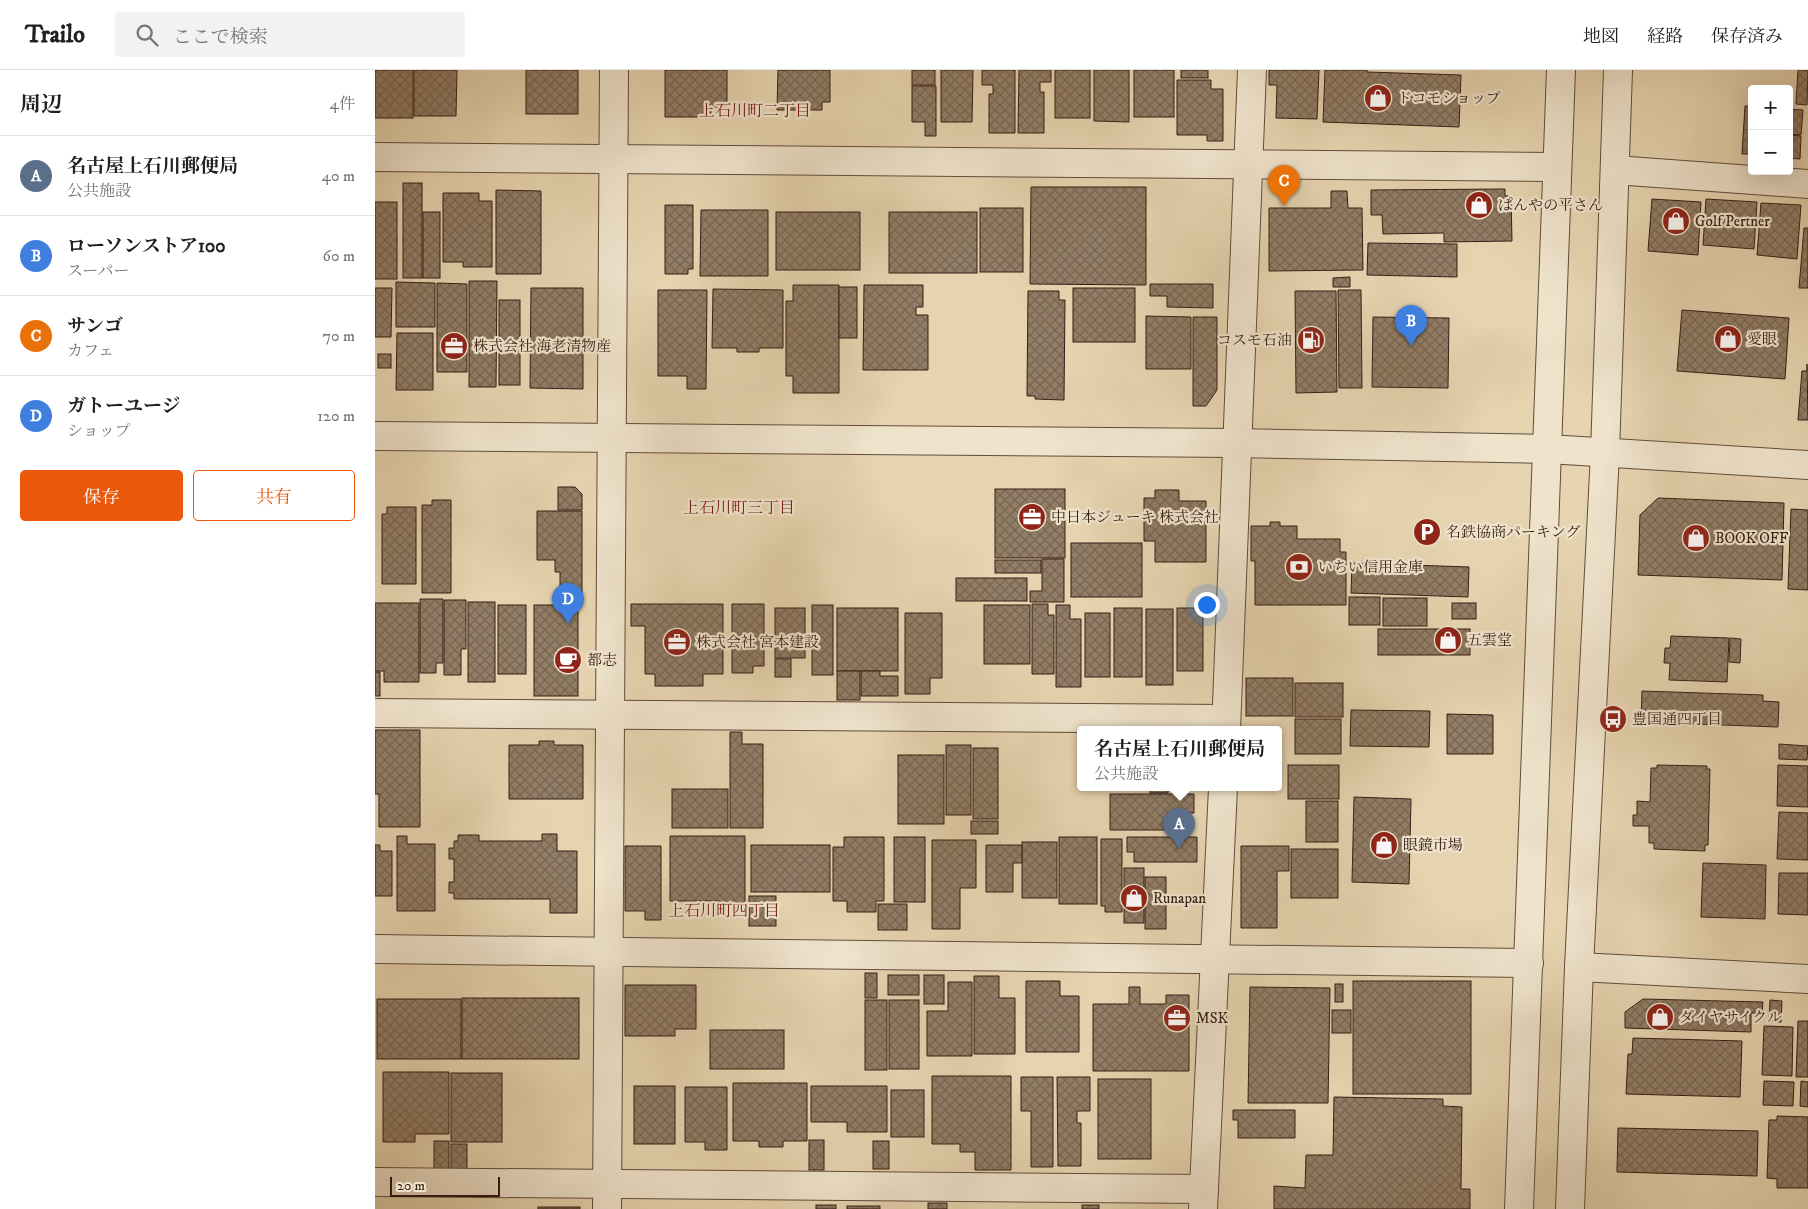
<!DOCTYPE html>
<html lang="ja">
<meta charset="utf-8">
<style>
:root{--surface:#fff;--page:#f2f2f2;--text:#202124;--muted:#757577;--line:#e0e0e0;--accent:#ea580c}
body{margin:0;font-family:"IM FELL DW Pica","Noto Serif JP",serif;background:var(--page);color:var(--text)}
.controls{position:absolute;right:15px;top:15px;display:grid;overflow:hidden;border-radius:5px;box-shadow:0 5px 20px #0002}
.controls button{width:45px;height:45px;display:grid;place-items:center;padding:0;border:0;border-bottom:1px solid var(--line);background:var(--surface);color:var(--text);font:25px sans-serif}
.scale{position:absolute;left:15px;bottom:12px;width:110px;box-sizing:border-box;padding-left:5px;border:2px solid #361e15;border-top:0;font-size:14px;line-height:18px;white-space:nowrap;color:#361e15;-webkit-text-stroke:4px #efe3cc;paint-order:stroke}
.you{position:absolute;left:831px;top:534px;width:18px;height:18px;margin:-12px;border:4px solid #fff;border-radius:50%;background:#1a73e8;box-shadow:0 0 0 8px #1a73e833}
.badge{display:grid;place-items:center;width:32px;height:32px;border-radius:50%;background:var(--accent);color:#fff;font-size:16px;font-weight:700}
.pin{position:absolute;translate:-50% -41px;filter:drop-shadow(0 1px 2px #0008)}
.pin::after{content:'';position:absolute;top:26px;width:18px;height:15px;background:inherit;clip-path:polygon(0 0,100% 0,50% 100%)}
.popup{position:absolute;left:702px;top:656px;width:205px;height:65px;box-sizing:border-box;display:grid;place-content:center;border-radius:5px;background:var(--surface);filter:drop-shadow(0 1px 4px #0005);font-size:16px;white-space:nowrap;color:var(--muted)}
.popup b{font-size:19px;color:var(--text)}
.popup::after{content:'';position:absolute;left:50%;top:100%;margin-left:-10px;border:10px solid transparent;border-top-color:var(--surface)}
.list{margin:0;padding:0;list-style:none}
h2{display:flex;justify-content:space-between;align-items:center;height:65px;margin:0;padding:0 20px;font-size:21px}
h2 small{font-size:16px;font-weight:400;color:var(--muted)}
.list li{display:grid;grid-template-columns:32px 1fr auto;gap:15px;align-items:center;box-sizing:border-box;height:80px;padding:0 20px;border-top:1px solid var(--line)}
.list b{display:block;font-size:19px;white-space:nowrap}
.list p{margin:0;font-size:16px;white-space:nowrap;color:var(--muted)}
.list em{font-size:16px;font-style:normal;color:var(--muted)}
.actions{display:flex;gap:10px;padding:15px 20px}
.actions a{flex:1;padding:11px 0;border:1px solid var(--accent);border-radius:5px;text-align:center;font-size:18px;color:var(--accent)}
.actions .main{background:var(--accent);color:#fff}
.icon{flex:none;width:28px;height:28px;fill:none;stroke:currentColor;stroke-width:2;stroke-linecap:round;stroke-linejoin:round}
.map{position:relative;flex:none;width:1433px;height:1139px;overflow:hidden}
header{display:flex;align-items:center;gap:30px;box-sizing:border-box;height:70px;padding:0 25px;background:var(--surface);border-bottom:1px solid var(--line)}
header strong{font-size:24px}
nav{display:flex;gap:28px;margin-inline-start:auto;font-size:18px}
.search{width:350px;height:45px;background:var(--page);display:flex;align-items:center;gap:12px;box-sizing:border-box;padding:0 18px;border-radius:5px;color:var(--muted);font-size:19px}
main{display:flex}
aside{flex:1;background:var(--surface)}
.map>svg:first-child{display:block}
</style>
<header>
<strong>Trailo</strong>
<div class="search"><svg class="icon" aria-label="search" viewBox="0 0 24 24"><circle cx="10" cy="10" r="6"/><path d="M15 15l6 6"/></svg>ここで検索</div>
<nav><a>地図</a><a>経路</a><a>保存済み</a></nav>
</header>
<main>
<aside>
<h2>周辺<small>4件</small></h2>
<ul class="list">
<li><span class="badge" style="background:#5c6f8a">A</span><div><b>名古屋上石川郵便局</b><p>公共施設</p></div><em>40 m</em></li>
<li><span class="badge" style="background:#3f7fe0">B</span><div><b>ローソンストア100</b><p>スーパー</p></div><em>60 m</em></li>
<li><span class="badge" style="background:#e8710a">C</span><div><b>サンゴ</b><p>カフェ</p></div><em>70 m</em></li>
<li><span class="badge" style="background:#3f7fe0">D</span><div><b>ガトーユージ</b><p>ショップ</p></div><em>120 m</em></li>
</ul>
<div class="actions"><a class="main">保存</a><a>共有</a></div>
</aside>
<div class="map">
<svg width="1433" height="1139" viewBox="0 0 1433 1139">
<defs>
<pattern id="building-cross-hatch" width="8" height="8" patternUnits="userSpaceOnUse" patternTransform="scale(1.25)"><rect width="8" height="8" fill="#927d66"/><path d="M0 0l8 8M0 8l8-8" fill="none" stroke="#786653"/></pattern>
</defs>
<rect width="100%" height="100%" fill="#e6d4b0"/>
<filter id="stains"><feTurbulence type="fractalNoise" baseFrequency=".004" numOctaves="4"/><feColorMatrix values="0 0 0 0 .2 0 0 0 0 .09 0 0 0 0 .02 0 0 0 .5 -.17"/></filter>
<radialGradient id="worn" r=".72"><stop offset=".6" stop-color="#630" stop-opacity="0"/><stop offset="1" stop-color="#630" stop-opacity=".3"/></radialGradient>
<g fill="url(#building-cross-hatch)" stroke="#361e15">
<rect x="0" y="0" width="38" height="48"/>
<path d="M39,0h43l-1,46h-42z"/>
<rect x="151" y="0" width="52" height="44"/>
<path d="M290,0h62v37h-16v10h-46z"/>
<path d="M403,0h52v32h-8v8h-45z"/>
<rect x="537" y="0" width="23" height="15"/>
<path d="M566,0h32l-1,52h-31z"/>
<path d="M607,0h33v63h-26v-39h4v-9h-11z"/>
<path d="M644,0h32v12h-11v10h4v41h-26z"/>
<rect x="680" y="0" width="35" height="48"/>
<path d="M719,0h35v52l-35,-1z"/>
<rect x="759" y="0" width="40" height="47"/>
<rect x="806" y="0" width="27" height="8"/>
<path d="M894,0h50l-2,49 -41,-1 1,-33h-8z"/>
<path d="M950,0h42v2l94,3 -2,52 -136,-5z"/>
<path d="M1423,0h10l-1,35 -11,-1z"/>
<path d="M802,10h34v9h12v52h-16v-6h-30z"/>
<path d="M537,16h24v50h-11v-14h-13z"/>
<path d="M1370,36h7v48h-10z"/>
<path d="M1414,39l14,1 -2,25 -12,-1z"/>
<path d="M1414,65l12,1 -1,23 -11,-1z"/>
<rect x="28" y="113" width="19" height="95"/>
<path d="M656,117h115v98l-116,-1z"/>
<path d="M1130,119v7h6l1,45 -68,1v-9l-61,1 -1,-19h-11v-25z"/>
<path d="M121,120l45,1v83h-45z"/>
<path d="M956,121h16l1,17h14l1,62 -94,1v-63h62z"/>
<path d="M68,123h36v8h13v66h-29v-5h-20z"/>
<path d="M1277,129l49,3 -3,53 -50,-4z"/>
<path d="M1331,129l51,3 -3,47 -51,-4z"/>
<rect x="0" y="132" width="22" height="77"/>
<path d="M1386,133l40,2 -4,54 -40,-4z"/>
<path d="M290,135h28v64h-5v5h-23z"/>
<rect x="605" y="138" width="43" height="64"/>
<path d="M326,140h67v66h-68z"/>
<rect x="48" y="142" width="17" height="66"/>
<rect x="401" y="142" width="84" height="58"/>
<rect x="514" y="142" width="88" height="61"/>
<path d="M1429,158h4v60h-9z"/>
<path d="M993,173l89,1v33l-90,-2z"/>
<path d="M975,207v10h-17v-9z"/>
<path d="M94,211h28l-1,106h-27z"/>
<path d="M21,212l39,1v44h-39z"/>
<path d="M62,213l30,1v88h-30z"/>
<path d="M775,214h63v24l-46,-1v-11h-17z"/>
<path d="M418,215h46v108h-46v-17h-7v-75h7z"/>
<path d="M489,215h59v22h-7v8h12v55h-65z"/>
<rect x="464" y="217" width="18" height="51"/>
<path d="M0,218h17l-1,49h-16z"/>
<path d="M156,218h52v101l-53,-1z"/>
<rect x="698" y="218" width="62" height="54"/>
<path d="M338,219l70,1v58h-24v4h-22v-4h-25z"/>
<path d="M283,220h49l-1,99h-19v-13h-29z"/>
<path d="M963,220h23l1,98h-23z"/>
<path d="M653,221h31v9h6l-1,100 -29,-1v-3h-8z"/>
<path d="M920,221h41l1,101 -41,1z"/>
<rect x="124" y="230" width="21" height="85"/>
<path d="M1307,240l107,8 -4,61 -108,-8z"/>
<path d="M771,246l45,1v52h-45z"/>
<path d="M818,247h24v73l-11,16h-13z"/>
<path d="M998,247l76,1 -1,70 -76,-1z"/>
<path d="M22,263h36v57h-37z"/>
<rect x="3" y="284" width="13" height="14"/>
<path d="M1432,294l1,56h-10l4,-49h5z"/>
<path d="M183,417h17l7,7v16h-24z"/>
<rect x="620" y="419" width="70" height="69"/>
<path d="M780,420h24v11h27v61h-51v-21h-11v-43h11z"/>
<path d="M1283,428l126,5 -2,77 -144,-5 2,-60z"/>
<path d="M57,430h19v93h-29v-88h10z"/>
<path d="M12,437h29v77h-34v-70h5z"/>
<path d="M1416,439l17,1v80l-20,-1z"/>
<path d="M162,441h45v83h-22v-22h-5v-12h-18z"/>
<path d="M895,452h10v4h17v13h43v13h6v53h-91v-44h-4v-35h19z"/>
<rect x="696" y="473" width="71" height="54"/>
<path d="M667,489h22v43h-34v-11h12z"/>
<rect x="620" y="490" width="46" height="13"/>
<path d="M977,493l117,4 -1,30 -117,-4z"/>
<rect x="581" y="508" width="71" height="23"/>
<rect x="974" y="527" width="31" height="28"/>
<rect x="1008" y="528" width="44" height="28"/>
<path d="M45,529h23v64h-7v10h-16z"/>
<path d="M69,530h22v49h-5v26h-17z"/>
<rect x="93" y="532" width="27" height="80"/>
<path d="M0,533h44v79h-35v-11h-9z"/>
<rect x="1077" y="533" width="24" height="16"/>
<path d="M256,534h92v70h-20v12h-48v-12h-10v-48h-14z"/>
<path d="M357,534h32v62h-11v7h-21z"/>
<path d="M657,534h16v11h6v59h-22z"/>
<rect x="123" y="535" width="28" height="69"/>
<rect x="159" y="535" width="44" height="91"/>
<rect x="437" y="535" width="21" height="70"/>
<rect x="609" y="535" width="46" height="59"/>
<path d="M681,535h14v14h11v68h-25z"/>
<rect x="400" y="538" width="30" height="50"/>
<rect x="462" y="538" width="61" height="63"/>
<rect x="739" y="538" width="28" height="69"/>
<rect x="802" y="538" width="26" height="63"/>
<rect x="771" y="539" width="27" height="76"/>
<path d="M530,543h37v65h-12v16h-25z"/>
<rect x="710" y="543" width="25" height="64"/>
<rect x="1003" y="559" width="92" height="26"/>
<path d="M1296,566l58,2 -2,44 -58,-2 1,-17h-6l1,-15h5z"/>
<path d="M1355,568l11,1 -1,24 -11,-1z"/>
<rect x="400" y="589" width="16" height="18"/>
<rect x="462" y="601" width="23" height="29"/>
<path d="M486,601h19v5h18v20h-37z"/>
<rect x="0" y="602" width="5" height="24"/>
<rect x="871" y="608" width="47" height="38"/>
<rect x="920" y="613" width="48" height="34"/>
<path d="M1267,621l121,4v6l16,1 -1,25 -137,-5z"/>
<path d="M976,640l79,1 -1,36 -79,-1z"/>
<path d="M1072,644l46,1v39h-46z"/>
<rect x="920" y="649" width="46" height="35"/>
<path d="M0,660h45v97h-41v-33h-4z"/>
<path d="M355,662h12v12h21v84h-33z"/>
<path d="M164,671h15v4h29v54h-74v-54h30z"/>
<path d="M1404,674l29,2 -1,14 -28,-1z"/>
<rect x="571" y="675" width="25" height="70"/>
<rect x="598" y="678" width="25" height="71"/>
<rect x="523" y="685" width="46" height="69"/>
<rect x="913" y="695" width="51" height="34"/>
<path d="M1282,695l50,1v3h3l-2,76h-3v6l-51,-2v-6h-5v-17h-16v-11h4v-14l13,1 1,-34h6z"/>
<path d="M1403,695l30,1v41l-31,-1z"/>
<rect x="775" y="718" width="18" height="5"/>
<rect x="297" y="719" width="56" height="39"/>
<path d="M735,724h84v19h-19v17h-65z"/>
<path d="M979,727l57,2 -2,85 -57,-2z"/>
<rect x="931" y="731" width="32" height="41"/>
<path d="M1404,742l29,1v47l-31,-1z"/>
<rect x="596" y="751" width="27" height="13"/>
<path d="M167,764h15v17h20v62h-27v-14h-96v-6h-5v-11h5v-23h-5v-11h5v-7h4v-6h21v6h63z"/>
<path d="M22,766h10v8h28v67h-38z"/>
<path d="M295,766h75v68h-26v-3h-49z"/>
<path d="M469,767h40v64h-8v11h-29v-11h-14v-54h11z"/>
<rect x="519" y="767" width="31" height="65"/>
<rect x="684" y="767" width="38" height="67"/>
<path d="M752,767h70v25h-63v-10h-7z"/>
<path d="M726,769h21v73h-17v-6h-4z"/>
<path d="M557,770h44v48h-16v41h-28z"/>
<rect x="647" y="772" width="35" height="56"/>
<path d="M0,775h5v6h12v45h-17z"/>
<rect x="376" y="775" width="79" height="47"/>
<path d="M611,775h36v18h-9v29h-27z"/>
<path d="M250,776h36v74h-16v-9h-20z"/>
<path d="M866,776h48v25h-12v57h-36z"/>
<rect x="916" y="779" width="47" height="49"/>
<path d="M1328,793l63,2 -1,54 -64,-2z"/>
<rect x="749" y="798" width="20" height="55"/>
<path d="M1404,803h29v42l-30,-1z"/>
<rect x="770" y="807" width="21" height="52"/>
<rect x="374" y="826" width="27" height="30"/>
<rect x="503" y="834" width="29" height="26"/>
<rect x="490" y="903" width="12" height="25"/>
<rect x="513" y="905" width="31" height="20"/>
<rect x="549" y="905" width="20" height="29"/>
<path d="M599,906h25v22h16v56h-41z"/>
<path d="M651,911h34v15h19v56h-53z"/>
<rect x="978" y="911" width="118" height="113"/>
<path d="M573,912h24v74h-45v-45h21z"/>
<rect x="960" y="914" width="8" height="18"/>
<path d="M250,915h71v44h-21v7h-50z"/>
<path d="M754,917h11v17h26v-9h23v76h-96v-67h36z"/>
<path d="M875,917l80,1 -2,115h-80z"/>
<rect x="87" y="928" width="117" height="61"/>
<rect x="2" y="929" width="84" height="60"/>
<path d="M1268,929l120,3 -1,11h-11v19l-126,-4v-16z"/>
<rect x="490" y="930" width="22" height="70"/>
<rect x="514" y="930" width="30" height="69"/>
<path d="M1395,930l12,1 -1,21 -12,-1z"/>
<rect x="957" y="940" width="19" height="23"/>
<path d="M1423,951h10v56h-12z"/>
<path d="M1389,956l29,1 -1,49 -30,-1z"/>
<rect x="335" y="960" width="74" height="39"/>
<path d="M1258,968l109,3 -2,56 -114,-3 2,-40h4z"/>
<path d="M8,1002h66v62h-34v8h-32z"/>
<rect x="76" y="1003" width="51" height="69"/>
<path d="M557,1006h79v94h-36v-18h-15v-8h-28z"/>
<path d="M646,1007h32v90h-22v-56h-10z"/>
<path d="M682,1007h33v34h-13v12h4v43h-23z"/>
<rect x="723" y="1009" width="53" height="80"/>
<path d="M1389,1011l30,1 -1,24 -30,-1z"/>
<path d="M1426,1011l7,1v25l-8,-1z"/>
<path d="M358,1013h74v58h-24v6h-24v-6h-26z"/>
<rect x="259" y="1016" width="41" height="58"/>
<path d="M436,1016h76v46h-40v-10h-36z"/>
<path d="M310,1017h42v63h-22v-8h-20z"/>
<rect x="516" y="1020" width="33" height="47"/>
<path d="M959,1027l109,2v7l19,1 -1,82h9v20h-196v-23l31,2 1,-33h27z"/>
<path d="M858,1040h62v28h-57v-18h-5z"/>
<path d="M1402,1046l31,1v71h-31v-9l-10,-1 2,-58h8z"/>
<path d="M1243,1058l140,3 -1,45 -140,-4z"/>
<rect x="434" y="1070" width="15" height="30"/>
<rect x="59" y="1071" width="15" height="29"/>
<rect x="498" y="1071" width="16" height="28"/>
<rect x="76" y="1074" width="16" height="26"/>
<rect x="553" y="1133" width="19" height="6"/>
<rect x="441" y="1135" width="20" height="4"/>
<rect x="707" y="1135" width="17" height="4"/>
<rect x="472" y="1136" width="33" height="3"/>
<rect x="163" y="1137" width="42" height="2"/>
</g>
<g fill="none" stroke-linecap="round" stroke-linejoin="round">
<g stroke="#624c3c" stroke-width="30">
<g id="minor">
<path d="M0,87l1181,10"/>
<path d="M1240,100l193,14"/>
<path d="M0,643l851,6"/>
<path d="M851,660l26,-660"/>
<path d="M0,879l1154,14"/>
<path d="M1204,897l229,12"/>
<path d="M0,1112l829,7"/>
<path d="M232,1139l7,-1139"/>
<path d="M828,1139l20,-421"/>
</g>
</g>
<g stroke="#624c3c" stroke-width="30">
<g id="tertiary">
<path d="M0,366l862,7 311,6 260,16"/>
<path d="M1144,1139l42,-1139"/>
<path d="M1195,1139l9,-242 26,-514 13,-383"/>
</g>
</g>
<use href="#minor" stroke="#efe3cc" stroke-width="28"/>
<use href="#tertiary" stroke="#efe3cc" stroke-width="28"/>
</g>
<defs>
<g id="shop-disc" transform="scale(1.4375)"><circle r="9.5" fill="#8f2418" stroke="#efe3cc"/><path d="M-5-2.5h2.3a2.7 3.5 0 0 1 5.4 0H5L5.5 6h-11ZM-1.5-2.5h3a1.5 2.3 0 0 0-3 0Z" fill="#fff"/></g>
<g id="fuel-disc" transform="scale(1.4375)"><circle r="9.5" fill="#8f2418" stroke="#efe3cc"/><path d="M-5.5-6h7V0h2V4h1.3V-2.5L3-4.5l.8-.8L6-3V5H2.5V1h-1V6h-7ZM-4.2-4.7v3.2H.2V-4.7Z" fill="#fff"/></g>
<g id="office-disc" transform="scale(1.4375)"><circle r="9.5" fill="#8f2418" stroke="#efe3cc"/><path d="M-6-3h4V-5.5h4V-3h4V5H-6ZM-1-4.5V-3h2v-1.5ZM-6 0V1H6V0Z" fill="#fff"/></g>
<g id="parking-disc" transform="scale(1.4375)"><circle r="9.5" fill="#8f2418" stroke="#efe3cc"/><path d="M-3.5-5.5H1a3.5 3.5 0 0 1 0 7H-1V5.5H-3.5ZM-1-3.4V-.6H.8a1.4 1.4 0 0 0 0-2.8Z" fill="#fff"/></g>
<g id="bank-disc" transform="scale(1.4375)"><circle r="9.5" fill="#8f2418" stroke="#efe3cc"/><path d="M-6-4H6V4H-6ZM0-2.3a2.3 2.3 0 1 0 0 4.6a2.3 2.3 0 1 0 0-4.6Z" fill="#fff"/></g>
<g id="cafe-disc" transform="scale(1.4375)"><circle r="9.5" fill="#8f2418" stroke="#efe3cc"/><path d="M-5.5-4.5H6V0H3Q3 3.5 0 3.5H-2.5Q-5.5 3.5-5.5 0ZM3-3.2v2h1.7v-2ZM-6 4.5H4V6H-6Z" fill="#fff"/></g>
<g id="bus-disc" transform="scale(1.4375)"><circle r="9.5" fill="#8f2418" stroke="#efe3cc"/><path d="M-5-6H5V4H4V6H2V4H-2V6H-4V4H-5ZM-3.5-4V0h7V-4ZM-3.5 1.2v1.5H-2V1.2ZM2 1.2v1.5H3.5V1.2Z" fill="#fff"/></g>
</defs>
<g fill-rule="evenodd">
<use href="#shop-disc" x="1003" y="28"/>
<use href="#shop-disc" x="1104" y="135"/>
<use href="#shop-disc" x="1301" y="151"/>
<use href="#shop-disc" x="1353" y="269"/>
<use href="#fuel-disc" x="936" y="270"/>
<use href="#office-disc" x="79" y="276"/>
<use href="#office-disc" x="657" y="447"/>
<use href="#parking-disc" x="1052" y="462"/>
<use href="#shop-disc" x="1321" y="468"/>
<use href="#bank-disc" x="924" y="497"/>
<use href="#shop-disc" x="1073" y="570"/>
<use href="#office-disc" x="302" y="572"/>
<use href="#cafe-disc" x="193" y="590"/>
<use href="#bus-disc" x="1238" y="649"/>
<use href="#shop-disc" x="1009" y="775"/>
<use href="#shop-disc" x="759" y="828"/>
<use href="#shop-disc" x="1285" y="947"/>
<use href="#office-disc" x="802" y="948"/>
</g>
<g text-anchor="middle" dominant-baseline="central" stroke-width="4.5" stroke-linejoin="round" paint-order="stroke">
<g font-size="15" fill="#361e15" stroke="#efe3cc" text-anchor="start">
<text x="1022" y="28">ドコモショップ</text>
<text x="1123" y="135">ぱんやの平さん</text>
<text x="1320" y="151">Golf Pertner</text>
<text x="1372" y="269">愛眼</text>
<text x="917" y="270" text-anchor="end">コスモ石油</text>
<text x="98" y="276">株式会社 海老清物産</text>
<text x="676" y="447">中日本ジューキ 株式会社</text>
<text x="1071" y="462">名鉄協商パーキング</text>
<text x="1340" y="468">BOOK OFF</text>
<text x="943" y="497">いちい信用金庫</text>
<text x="1092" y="570">五雲堂</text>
<text x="321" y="572">株式会社 宮本建設</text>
<text x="212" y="590">都志</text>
<text x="1257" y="649">豊国通四丁目</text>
<text x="1028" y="775">眼鏡市場</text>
<text x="778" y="828">Runapan</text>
<text x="1304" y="947">ダイヤサイクル</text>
<text x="821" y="948">MSK</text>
</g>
<g font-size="16" fill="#7a1f14" stroke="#efe3cc">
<text x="380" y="41">上石川町二丁目</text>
<text x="364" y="438">上石川町三丁目</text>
<text x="349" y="841">上石川町四丁目</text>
</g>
</g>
<rect width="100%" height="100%" filter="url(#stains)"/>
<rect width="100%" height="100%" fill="url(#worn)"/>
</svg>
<div class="controls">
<button>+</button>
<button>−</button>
</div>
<div class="scale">20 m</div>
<div class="you"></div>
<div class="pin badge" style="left:804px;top:779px;background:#5c6f8a">A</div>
<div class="popup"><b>名古屋上石川郵便局</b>公共施設</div>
<div class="pin badge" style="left:1036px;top:276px;background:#3f7fe0">B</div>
<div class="pin badge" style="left:909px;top:136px;background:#e8710a">C</div>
<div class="pin badge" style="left:193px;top:554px;background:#3f7fe0">D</div>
</div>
</main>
